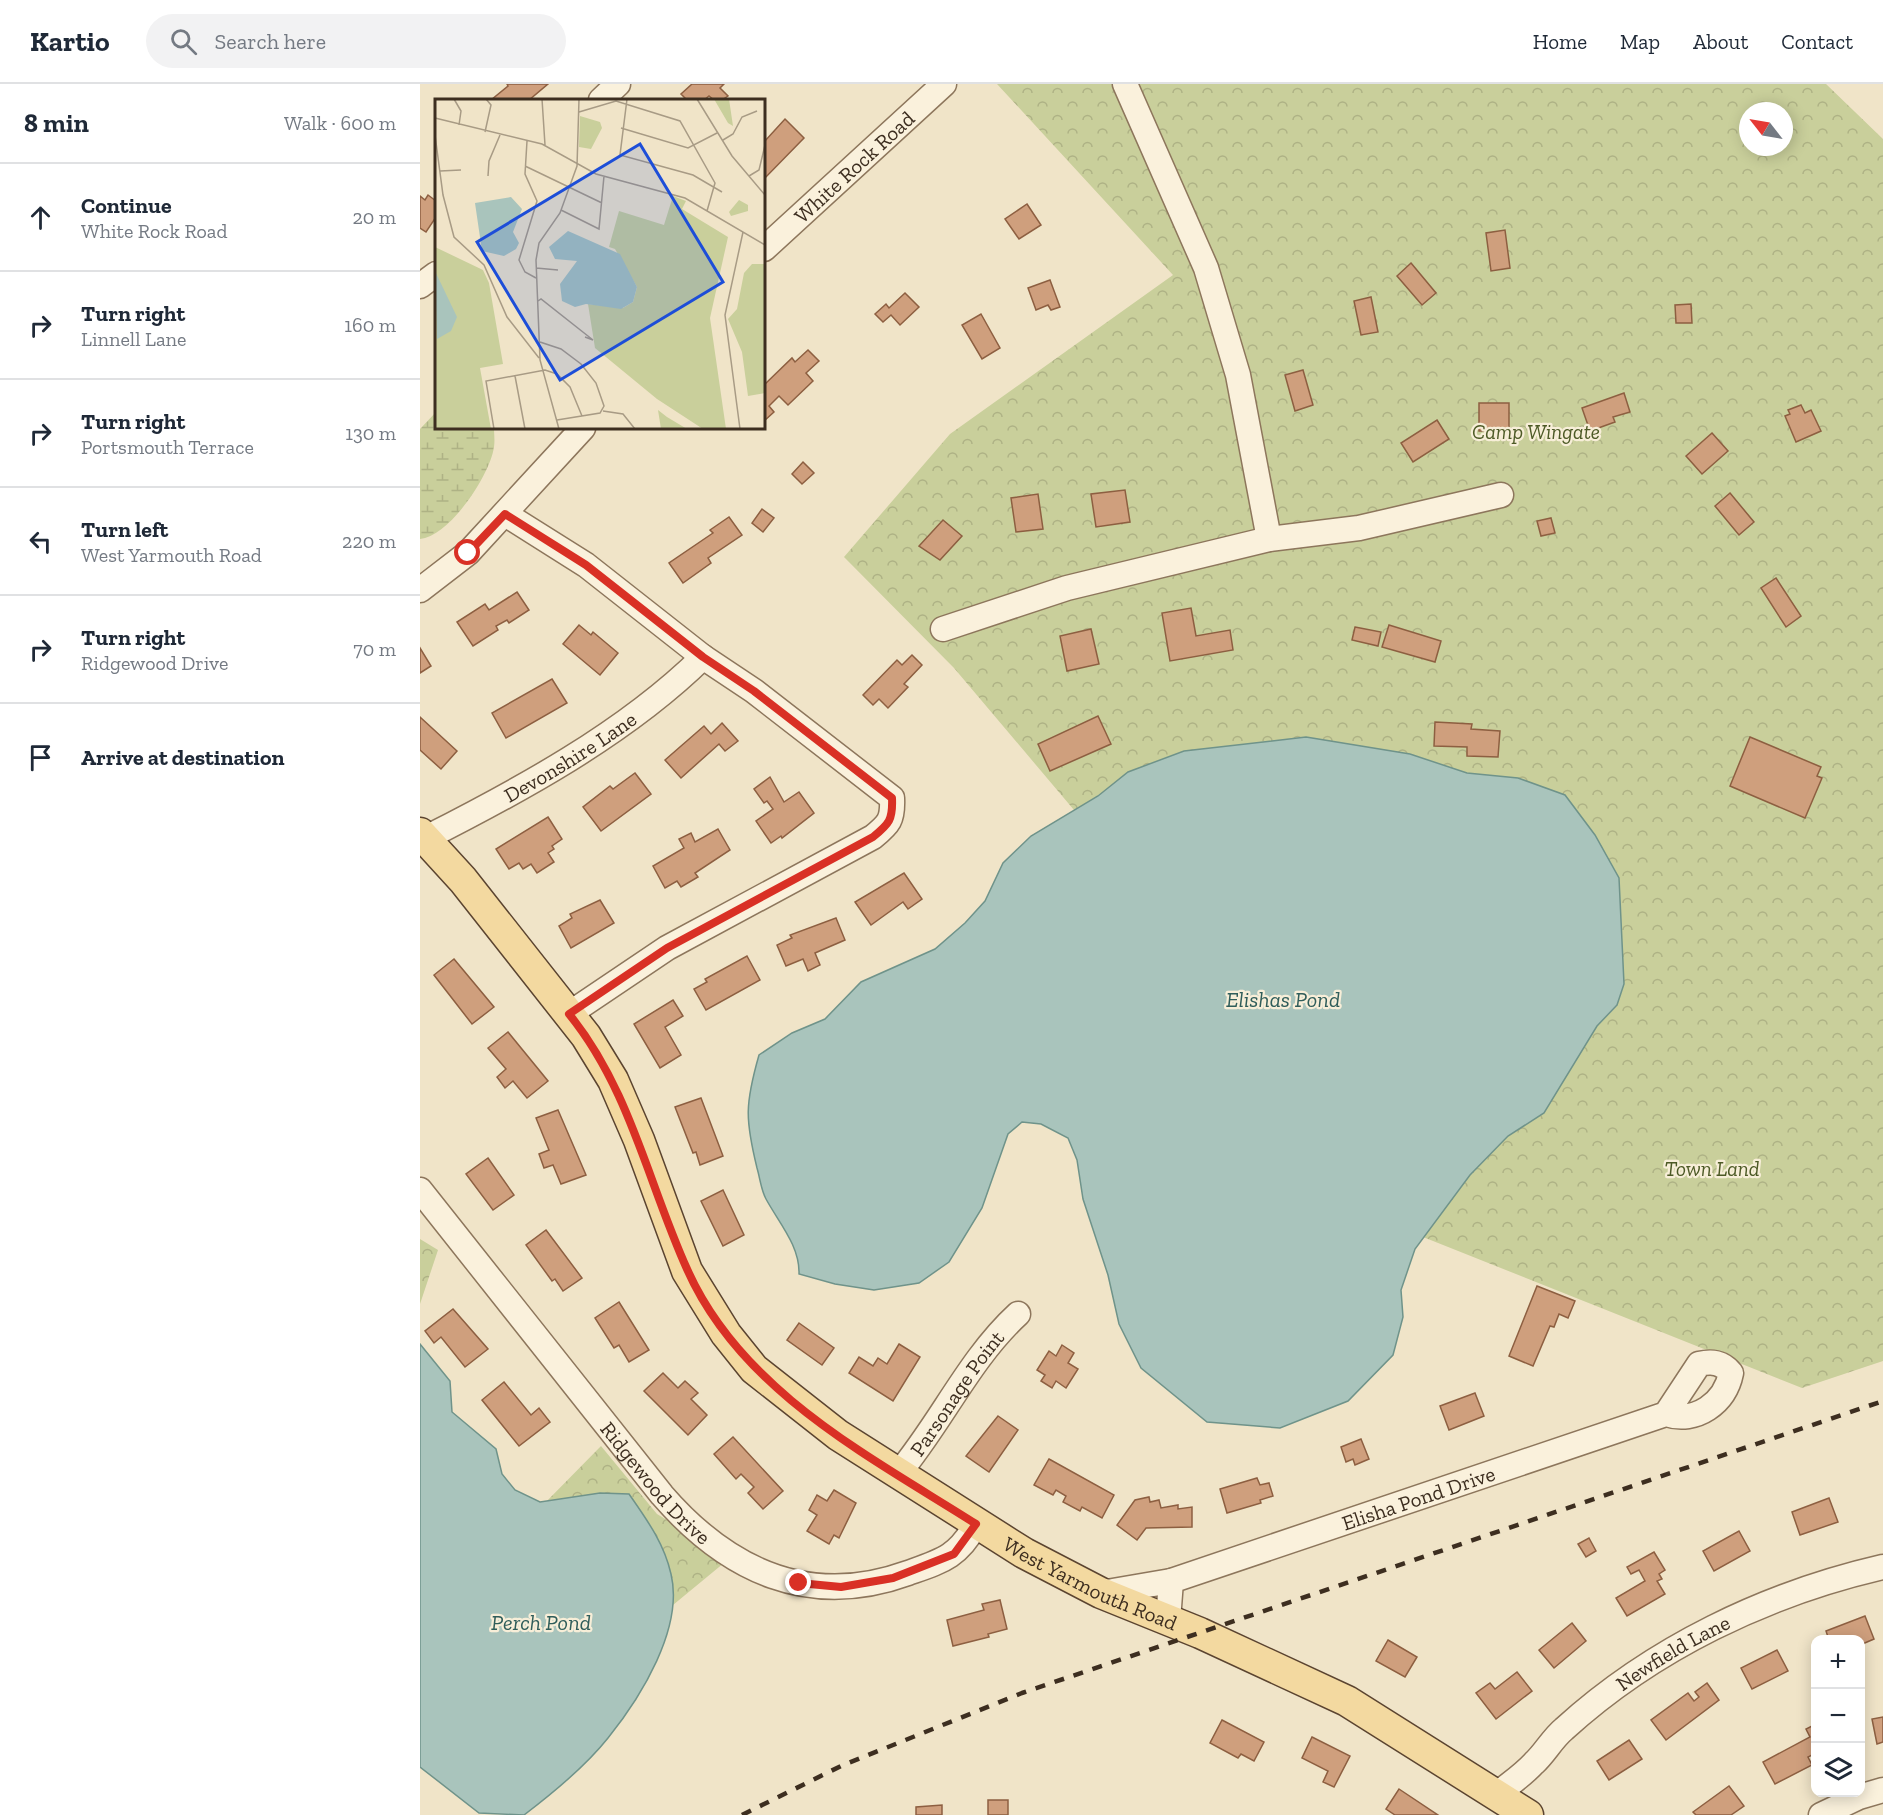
<!DOCTYPE html>
<meta charset="utf-8">
<style>
:root{--surface:#fff;--page:#f2f2f3;--text:#1f2937;--muted:#747a83;--line:#e0e1e3}
body{margin:0;font-family:"Zilla Slab",serif;background:var(--page);color:var(--text)}
.controls{position:absolute;right:18px;bottom:18px;display:grid;overflow:hidden;border-radius:12px;box-shadow:0 3px 15px #0003}
.controls button{width:54px;height:54px;display:grid;place-items:center;padding:0;border:0;border-bottom:2px solid var(--line);background:var(--surface);color:var(--text);font:30px sans-serif}
.compass{position:absolute;left:1319px;top:18px;width:54px;height:54px;border-radius:50%;background:var(--surface);box-shadow:0 3px 15px #0003;rotate:301deg}
.stop{position:absolute;width:18px;height:18px;margin:-14px;border:4px solid #d93025;border-radius:50%;background:#fff}
.stop.end{background:#d93025;border-color:#fff;box-shadow:0 2px 6px #0008}
.list{margin:0;padding:0;list-style:none}
h2{display:flex;justify-content:space-between;align-items:center;height:78px;margin:0;padding:0 24px;font-size:26px}
h2 small{font-size:20px;font-weight:400;color:var(--muted)}
.list li{display:grid;grid-template-columns:39px 1fr auto;gap:18px;align-items:center;box-sizing:border-box;height:108px;padding:0 24px;border-top:2px solid var(--line)}
.list b{display:block;font-size:22px;white-space:nowrap}
.list p{margin:0;font-size:20px;white-space:nowrap;color:var(--muted)}
.list em{font-size:20px;font-style:normal;color:var(--muted)}
.icon{flex:none;width:33px;height:33px;fill:none;stroke:currentColor;stroke-width:2;stroke-linecap:round;stroke-linejoin:round}
.map{position:relative;flex:none;width:1463px;height:1731px;overflow:hidden}
header{display:flex;align-items:center;gap:36px;box-sizing:border-box;height:84px;padding:0 30px;background:var(--surface);border-bottom:2px solid var(--line)}
header strong{font-size:28px}
nav{display:flex;gap:33px;margin-inline-start:auto;font-size:21px}
.search{width:420px;height:54px;background:var(--page);display:flex;align-items:center;gap:15px;box-sizing:border-box;padding:0 21px;border-radius:33px;color:var(--muted);font-size:22px}
main{display:flex}
aside{flex:1;background:var(--surface)}
.map>svg:first-child{display:block}
</style>
<header>
<strong>Kartio</strong>
<div class="search"><svg class="icon" aria-label="search" viewBox="0 0 24 24"><circle cx="10" cy="10" r="6"/><path d="M15 15l6 6"/></svg>Search here</div>
<nav><a>Home</a><a>Map</a><a>About</a><a>Contact</a></nav>
</header>
<main>
<aside>
<h2>8 min<small>Walk · 600 m</small></h2>
<ul class="list">
<li><svg class="icon" aria-label="ahead" viewBox="0 0 24 24"><path d="M12 20V5M6 11l6-6 6 6"/></svg><div><b>Continue</b><p>White Rock Road</p></div><em>20 m</em></li>
<li><svg class="icon" aria-label="right" viewBox="0 0 24 24"><path d="M7 20v-9h11M14 6l5 5-5 5"/></svg><div><b>Turn right</b><p>Linnell Lane</p></div><em>160 m</em></li>
<li><svg class="icon" aria-label="right" viewBox="0 0 24 24"><path d="M7 20v-9h11M14 6l5 5-5 5"/></svg><div><b>Turn right</b><p>Portsmouth Terrace</p></div><em>130 m</em></li>
<li><svg class="icon" aria-label="left" viewBox="0 0 24 24"><path d="M17 20v-9H6M10 6l-5 5 5 5"/></svg><div><b>Turn left</b><p>West Yarmouth Road</p></div><em>220 m</em></li>
<li><svg class="icon" aria-label="right" viewBox="0 0 24 24"><path d="M7 20v-9h11M14 6l5 5-5 5"/></svg><div><b>Turn right</b><p>Ridgewood Drive</p></div><em>70 m</em></li>
<li><svg class="icon" aria-label="arrive" viewBox="0 0 24 24"><path d="M6 21V4h12l-3 4 3 4H6"/></svg><div><b>Arrive at destination</b></div></li>
</ul>
</aside>
<div class="map">
<svg width="1463" height="1731" viewBox="0 0 1463 1731">
<defs>
<pattern id="wetland-marsh" width="20" height="14" patternUnits="userSpaceOnUse" patternTransform="scale(1.5)"><rect width="20" height="14" fill="#c9cf9b"/><path d="M1 5h8M5 5V1M11 12h8M15 12V8" fill="none" stroke="#aeb285"/></pattern>
<pattern id="park-crowns" width="20" height="18" patternUnits="userSpaceOnUse" patternTransform="scale(1.5)"><rect width="20" height="18" fill="#c9cf9b"/><path d="M2 6a3 3 0 1 1 6 0M12 15a3 3 0 1 1 6 0" fill="none" stroke="#aeb285"/></pattern>
</defs>
<rect width="100%" height="100%" fill="#f0e4c8"/>
<path fill="url(#wetland-marsh)" d="M16,328v16h58c0,5 1,13 0,19 -4,28 -44,89 -74,92v-110z"/>
<g fill="url(#park-crowns)" fill-rule="evenodd">
<path d="M577,0h829l57,55v1222l-81,27 -379,-151 47,-62 38,-39 36,-23 53,-87 20,-20 -99,-227 -51,-6 -57,-19 -312,42 -24,14 -120,-142 -110,-111 106,-123 223,-159zM1328,27h36v36h-36z"/>
<path d="M0,1155l18,11 -18,54z"/>
<path d="M181,1362l56,68 73,44 -97,80 -92,-131z"/>
</g>
<g fill="#a9c4bc" stroke="#6f938a" stroke-width="1.5">
<path d="M886,653l104,17 57,19 51,5 47,17 30,40 24,43 5,106 -7,21 -20,21 -53,87 -36,23 -38,39 -55,74 -14,41 2,27 -10,38 -45,46 -68,27 -73,-6 -66,-54 -22,-44 -11,-49 -25,-76 -6,-39 -9,-22 -27,-14 -19,-2 -14,12 -26,74 -33,54 -30,21 -45,7 -39,-6 -36,-10c1,-28 -20,-51 -33,-75 -5,-9 -6,-21 -9,-31 -12,-49 -12,-64 2,-113l33,-22 33,-14 36,-37 74,-33 30,-26 20,-22 18,-38 28,-27 67,-40 30,-24 56,-21z"/>
<path d="M0,1260l30,37 2,31 44,37 6,25 13,16 25,12 60,-9 29,1c18,26 35,49 42,80 13,54 -30,123 -63,164 -23,29 -55,55 -84,77l-45,-2 -59,-46z"/>
</g>
<g fill="#cf9f7d" stroke="#8d5f41" stroke-width="1.5">
<path d="M87,0h41l-19,16h-38l17,-14z"/>
<path d="M272,0h32l-4,4 8,8 -6,4h-8l-5,-4 -5,4h-17l-6,-6z"/>
<path d="M365,35l19,19 -40,41v-37z"/>
<path d="M8,111l8,6v16l-10,15 -6,-4v-32l5,4z"/>
<path d="M607,120l14,21 -22,14 -14,-20z"/>
<path d="M1085,146l5,38 -19,3 -5,-38z"/>
<path d="M991,179l25,30 -14,12 -25,-29z"/>
<path d="M630,196l10,27 -9,3 -3,-5 -12,5 -8,-22z"/>
<path d="M485,209l14,14 -19,18 -9,-10 -8,7 -8,-8 11,-10 3,4z"/>
<path d="M951,213l7,35 -17,3 -7,-34z"/>
<path d="M1271,220l1,19h-16l-1,-18z"/>
<path d="M561,230l19,34 -18,11 -20,-34z"/>
<path d="M388,266l11,11 -13,12 7,8 -25,24 -9,-9 -10,10 5,6 -10,9v-36l28,-27 3,4z"/>
<path d="M883,286l10,35 -18,6 -10,-36z"/>
<path d="M1204,309l6,19 -17,5 2,5 -25,9 -8,-23z"/>
<rect x="1059" y="319" width="30" height="28"/>
<path d="M1381,321l4,8 6,-3 10,21 -25,11 -11,-26 5,-2 -2,-4z"/>
<path d="M1017,336l12,19 -36,23 -12,-19z"/>
<path d="M1292,349l16,18 -26,23 -16,-18z"/>
<path d="M383,378l11,11 -12,11 -10,-10z"/>
<path d="M705,406l5,32 -34,5 -5,-33z"/>
<path d="M1310,409l24,29 -15,13 -24,-29z"/>
<path d="M618,410l5,35 -27,3 -5,-34z"/>
<path d="M342,425l12,9 -11,14 -11,-9z"/>
<path d="M309,433l13,18 -34,23 3,5 -28,20 -14,-20 44,-30 -3,-3z"/>
<path d="M1131,434l4,15 -14,3 -4,-15z"/>
<path d="M523,436l19,16 -22,24 -21,-14z"/>
<path d="M1356,494l25,38 -15,11 -25,-39z"/>
<path d="M97,508l12,18 -20,13 -2,-3 -11,6 2,4 -25,16 -16,-24 28,-18 4,6z"/>
<path d="M771,524l5,28 34,-6 3,20 -63,11 -8,-48z"/>
<path d="M159,541l12,10 2,-3 25,21 -18,22 -37,-31z"/>
<path d="M969,541l52,16 -6,21 -53,-15z"/>
<path d="M935,543l26,5 -3,14 -26,-6z"/>
<path d="M671,545l8,35 -32,7 -7,-35z"/>
<path d="M0,564l11,18 -11,7z"/>
<path d="M492,571l10,10 -18,19 4,3 -20,21 -9,-9 -6,6 -10,-10 34,-35 5,5z"/>
<path d="M132,595l15,24 -61,35 -14,-25z"/>
<path d="M678,632l13,28 -61,27 -12,-27z"/>
<path d="M0,633l37,34 -16,18 -21,-19z"/>
<path d="M1015,638l37,2 -1,5 29,2 -2,26 -31,-1v-9l-33,-1z"/>
<path d="M302,639l16,18 -13,10 -6,-7 -38,34 -16,-18 39,-34 7,8z"/>
<path d="M1330,653l71,30 -4,9 5,2 -17,40 -75,-32z"/>
<path d="M215,689l16,21 -50,37 -18,-24 27,-21 3,3z"/>
<path d="M350,693l14,25 15,-10 15,21 -32,25 -1,-2 -10,7 -15,-22 17,-12 -6,-8 -3,2 -10,-14z"/>
<path d="M128,733l14,22 -10,7 2,3 -6,4 6,9 -17,11 -6,-9 -8,5 -4,-6 -10,6 -13,-20z"/>
<path d="M298,745l12,21 -35,23 3,4 -17,10 -4,-6 -12,7 -12,-22 31,-18 -5,-9 12,-6 4,9z"/>
<path d="M484,789l18,26 -14,10 -5,-7 -32,23 -16,-23z"/>
<path d="M180,816l14,23 -43,25 -12,-22 13,-8 -2,-4z"/>
<path d="M416,834l9,22 -30,13 5,12 -12,6 -5,-12 -17,7 -9,-21 15,-7 -2,-3z"/>
<path d="M327,872l13,24 -54,30 -12,-21 13,-7 -2,-3z"/>
<path d="M34,875l40,48 -22,17 -38,-49z"/>
<path d="M253,916l10,16 -18,11 16,28 -21,13 -26,-44z"/>
<path d="M88,948l40,49 -21,17 -14,-17 -8,7 -8,-11 9,-8 -18,-21z"/>
<path d="M281,1014l22,58 -23,9 -4,-13 -3,1 -18,-46z"/>
<path d="M138,1026l28,65 -25,9 -8,-19 -9,3 -5,-14 10,-4 -13,-32z"/>
<path d="M68,1074l26,37 -21,15 -27,-36z"/>
<path d="M303,1106l21,45 -21,11 -22,-45z"/>
<path d="M126,1146l36,48 -19,13 -8,-12 -3,2 -26,-36z"/>
<path d="M1117,1202l38,15 -7,17 -9,-4 -5,13 -4,-1 -17,40 -24,-10z"/>
<path d="M199,1218l30,48 -20,12 -10,-17 -5,3 -19,-30z"/>
<path d="M33,1225l35,40 -23,18 -24,-30 -7,6 -9,-12z"/>
<path d="M379,1239l35,25 -12,17 -35,-25z"/>
<path d="M479,1260l21,13 -27,44 -44,-28 10,-16 14,9 5,-8 9,6z"/>
<path d="M642,1261l12,8 -6,10 10,6 -12,19 -10,-7 -4,7 -11,-7 4,-6 -8,-5 12,-19 7,5z"/>
<path d="M243,1289l15,15 7,-7 13,12 -7,6 16,16 -19,20 -44,-44z"/>
<path d="M84,1298l27,33 8,-7 11,14 -31,24 -37,-46z"/>
<path d="M1055,1309l9,23 -35,14 -9,-24z"/>
<path d="M578,1332l20,14 -29,42 -23,-16z"/>
<path d="M313,1353l50,54 -20,18 -15,-16 6,-6 -13,-13 -5,5 -22,-25z"/>
<path d="M941,1355l8,20 -14,6 -2,-6 -7,3 -5,-15z"/>
<path d="M629,1375l65,36 -12,23 -20,-11 -2,4 -17,-9 3,-6 -10,-6 -3,5 -19,-10z"/>
<path d="M837,1394l3,7 9,-2 4,13 -13,4 1,3 -34,10 -7,-24z"/>
<path d="M414,1406l22,13 -17,35 -5,-3 -5,9 -22,-13 10,-16 -8,-5 8,-15 10,6z"/>
<path d="M729,1413l1,5 9,-2 2,8 17,-3v4l14,-2v20l-46,1 -9,12 -20,-15 18,-25z"/>
<path d="M1409,1414l9,24 -38,13 -8,-23z"/>
<path d="M1319,1447l11,20 -36,20 -11,-20z"/>
<path d="M1169,1454l7,13 -10,6 -8,-13z"/>
<path d="M1234,1468l11,18 -6,4 3,5 -5,2 8,13 -38,22 -11,-18 29,-17 -6,-11 -8,4 -4,-7z"/>
<path d="M580,1516l7,29 -19,5 1,3 -36,9 -6,-26 37,-10 -2,-6z"/>
<path d="M1445,1532l9,23 -14,6v-5h-31l-3,-9z"/>
<path d="M1152,1539l14,18 -32,27 -15,-18z"/>
<path d="M968,1556l29,17 -12,20 -29,-16z"/>
<path d="M1357,1566l11,21 -36,18 -11,-21z"/>
<path d="M1097,1588l15,19 -36,28 -20,-26 14,-10 5,6z"/>
<path d="M1287,1599l12,17 -53,40 -15,-20 37,-27 6,8 5,-4 -4,-5z"/>
<path d="M1463,1633v25l-6,2 -5,-25z"/>
<path d="M802,1636l42,22 -10,19 -13,-7 -3,4 -28,-15z"/>
<path d="M1396,1640v29l-8,4 4,8 -37,19 -12,-22 47,-25 -4,-8z"/>
<path d="M892,1653l38,19 -16,31 -11,-5 5,-11 -26,-13z"/>
<path d="M1209,1656l13,19 -33,21 -12,-19z"/>
<path d="M1309,1702l15,20 -13,9h-35l-3,-3z"/>
<path d="M979,1705l39,26h-43l-9,-6z"/>
<rect x="568" y="1716" width="20" height="15"/>
<path d="M522,1721v10h-26v-8z"/>
</g>
<g fill="none" stroke-linecap="round" stroke-linejoin="round">
<g stroke="#8d765c" stroke-width="27">
<g id="minor">
<path d="M705,0l81,184 32,107 31,164"/>
<path d="M181,16l17,-16"/>
<path id="s1" d="M344,165l180,-165"/>
<path d="M0,202l16,-12"/>
<path d="M85,430l81,51 117,92 51,34 138,107c1,22 -3,26 -19,39l-206,111 -98,66"/>
<path d="M0,506l48,-37 115,-125"/>
<path d="M523,545l124,-41 202,-49 90,-11 142,-33"/>
<path id="s2" d="M0,757c97,-49 205,-107 283,-184"/>
<path id="s3" d="M0,1106l242,305c66,76 147,114 246,78 34,-12 50,-16 68,-49"/>
<path id="s4" d="M478,1390c43,-51 71,-115 120,-160"/>
<path d="M681,1509l70,-12"/>
<path id="s5" d="M748,1536l3,-39 495,-167 33,-50c13,-3 23,-2 32,9 -6,30 -35,51 -65,41"/>
<path id="s6" d="M1075,1712c13,-11 28,-21 39,-33 11,-10 18,-24 30,-34 89,-81 202,-135 319,-162"/>
<path d="M1401,1731l38,-18 24,-7"/>
</g>
</g>
<g stroke="#5b4430" stroke-width="33">
<g id="major">
<path id="s7" d="M0,749l43,47 123,156 27,44 26,60 48,131 39,63 28,35 84,66 186,118 77,40 99,40 147,68 181,114"/>
</g>
</g>
<use href="#minor" stroke="#faf1dc" stroke-width="24"/>
<use href="#major" stroke="#f3d9a0" stroke-width="30"/>
<path stroke="#3d2e20" stroke-width="4.5" stroke-dasharray="10 10" stroke-linecap="butt" d="M322,1731l99,-49 181,-73 861,-292"/>
</g>
<g fill="none" stroke-linecap="round" stroke-linejoin="round">
<path stroke="#d93025" stroke-width="8" d="M48,469l37,-39 81,51 117,92 51,34 138,107c1,22 -3,26 -19,39l-206,111 -98,66c61,75 79,169 118,255 54,122 182,187 289,255l-22,30 -61,24 -52,9 -42,-4"/>
</g>
<g text-anchor="middle" dominant-baseline="central" stroke-width="4.5" stroke-linejoin="round" paint-order="stroke">
<g font-size="21" fill="#3d2e20" stroke="#f7eed8">
<text stroke="none"><textPath href="#s1" startOffset="122">White Rock Road</textPath></text>
<text stroke="none"><textPath href="#s2" startOffset="172">Devonshire Lane</textPath></text>
<text stroke="none"><textPath href="#s4" startOffset="100">Parsonage Point</textPath></text>
<text stroke="none"><textPath href="#s3" startOffset="376">Ridgewood Drive</textPath></text>
<text stroke="none"><textPath href="#s5" startOffset="300">Elisha Pond Drive</textPath></text>
<text stroke="none"><textPath href="#s7" startOffset="1038">West Yarmouth Road</textPath></text>
<text stroke="none"><textPath href="#s6" startOffset="230">Newfield Lane</textPath></text>
</g>
<g font-size="21" font-style="italic" fill="#4d5a26" stroke="#f7eed8">
<text x="1116" y="347">Camp Wingate</text>
<text x="1292" y="1084">Town Land</text>
</g>
<g font-size="22" font-style="italic" fill="#2f5d5a" stroke="#f7eed8">
<text x="863" y="915">Elishas Pond</text>
<text x="121" y="1538">Perch Pond</text>
</g>
</g>
<g transform="translate(15 15)">
<rect width="330" height="330" fill="#f0e4c8"/>
<path d="M279,0h15l4,27 -5,-3zM304,101l9,5v6l-17,5 -2,-4z" fill="#c9cf9b"/>
<path d="M145,17l20,6 2,6 -11,21 -12,-2zM238,97l13,5 -4,8 46,28 -18,81 16,111h-23l-46,-30 -62,-51 -7,-44 35,4 10,-6 4,-15 -22,-38 -6,-2 10,-36 45,14zM0,148l48,23 6,13 14,81 -23,4 11,61h-56zM317,165h12l1,4v125l-17,3 -6,-44 -14,-33 9,-10 7,-36zM223,311l9,7 20,12h-26z" fill="#c9cf9b"/>
<path d="M76,98l11,12 -9,23 6,11 -3,6 -12,7 -22,-5 -7,-48zM133,132l52,23 17,33 -4,15 -12,7 -35,-5 -11,3 -13,-6 -2,-17 17,-23 -22,-2 -6,-12zM0,172l22,46 -6,14 -14,8z" fill="#a9c4bc"/>
<path fill="none" stroke="#a89b85" stroke-width="1.5" d="M19,0l7,12 -2,14M107,0l3,46M192,0l-7,56 73,20 29,17M262,0l35,57 33,39M144,13l37,-11 64,20 35,62 -8,28M0,19l107,26 54,30 89,24 80,47M186,29l67,20 29,-15M50,33l6,-27 -5,-6M0,36l8,60 11,42 30,28 23,52 32,41M288,41l10,-6 9,-17 15,-6M92,42l-2,33 12,27 -18,59 6,12 11,6M90,67l77,37M5,72l21,-1M53,77l1,-15 11,-26M314,77l10,-6 6,-25M126,111l38,19 5,-53M101,169l22,2M103,202l3,-2 52,41 -8,-3M105,243l21,7 20,15 15,19 8,23 -4,7 -43,7M80,277l10,53M168,312l20,3 12,15M59,330l-8,-48 59,-11 12,4 13,13 12,29M124,330l-19,-69 -4,-100 3,-17 21,-30 17,-47 2,-67M305,330l-15,-114 18,-83"/>
<path fill="#1d4ed8" fill-opacity="0.15" stroke="#1d4ed8" stroke-width="3" d="M205,45l83,138 -163,98 -83,-138z"/>
<rect width="330" height="330" fill="none" stroke="#3d2e20" stroke-width="3"/>
</g>
</svg>
<div class="controls">
<button>+</button>
<button>−</button>
<button><svg class="icon" aria-label="layers" viewBox="0 0 24 24"><path d="M12 4l9 5-9 5-9-5zM3 14l9 5 9-5"/></svg></button>
</div>
<svg class="compass" viewBox="-18 -18 36 36"><path d="M0-13l5 13h-10z" fill="#e53935"/><path d="M0 13l5-13h-10z" fill="#747a83"/></svg>
<div class="stop" style="left:48px;top:469px"></div>
<div class="stop end" style="left:379px;top:1499px"></div>
</div>
</main>
